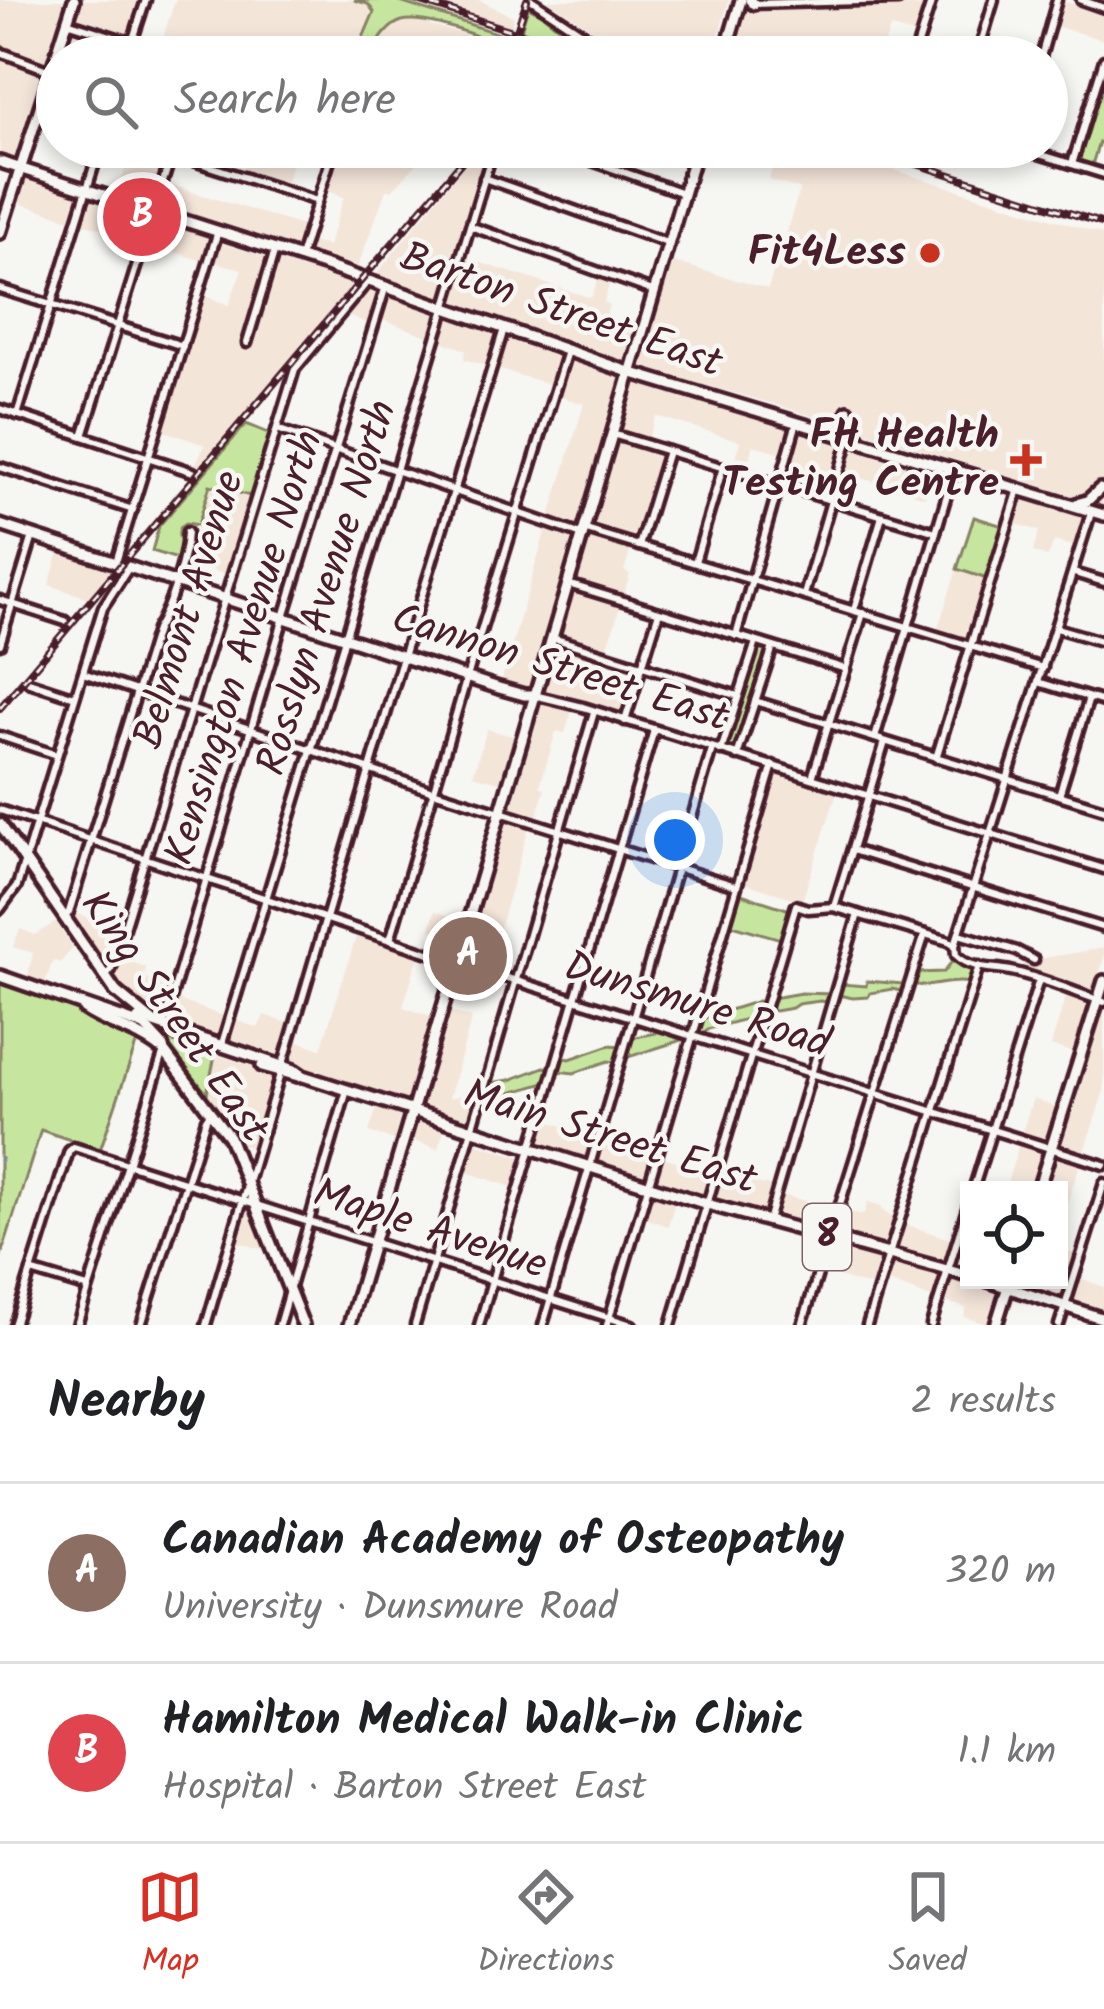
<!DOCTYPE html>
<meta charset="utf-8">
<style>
:root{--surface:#fff;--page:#f2f2f2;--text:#202124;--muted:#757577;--line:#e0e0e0;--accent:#d93025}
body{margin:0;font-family:Kalam,sans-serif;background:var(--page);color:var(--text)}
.controls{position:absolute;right:36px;bottom:36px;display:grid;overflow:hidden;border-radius:0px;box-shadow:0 6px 18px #0003}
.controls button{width:108px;height:108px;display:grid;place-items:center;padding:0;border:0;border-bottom:3px solid var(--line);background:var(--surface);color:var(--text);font:60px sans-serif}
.you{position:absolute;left:675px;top:840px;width:42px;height:42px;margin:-30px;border:9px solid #fff;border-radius:50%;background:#1a73e8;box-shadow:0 0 0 18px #1a73e833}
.badge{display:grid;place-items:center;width:78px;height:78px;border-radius:50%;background:var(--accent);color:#fff;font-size:39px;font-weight:700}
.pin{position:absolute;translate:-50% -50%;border:6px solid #fff;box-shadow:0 3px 12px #0006}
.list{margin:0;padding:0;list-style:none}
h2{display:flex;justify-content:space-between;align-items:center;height:156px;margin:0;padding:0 48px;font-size:51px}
h2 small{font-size:39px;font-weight:400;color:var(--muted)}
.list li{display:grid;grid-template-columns:78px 1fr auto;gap:36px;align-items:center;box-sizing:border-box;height:180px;padding:0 48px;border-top:3px solid var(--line)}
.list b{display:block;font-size:45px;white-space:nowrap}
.list p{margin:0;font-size:39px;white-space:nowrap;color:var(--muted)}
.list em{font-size:39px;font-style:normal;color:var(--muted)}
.icon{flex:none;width:66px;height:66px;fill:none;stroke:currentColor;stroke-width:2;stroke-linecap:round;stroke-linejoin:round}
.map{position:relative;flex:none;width:1104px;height:1325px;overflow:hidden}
.search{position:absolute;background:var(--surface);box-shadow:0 6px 18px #0003;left:36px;right:36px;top:36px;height:132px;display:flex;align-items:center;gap:30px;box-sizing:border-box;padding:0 42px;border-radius:66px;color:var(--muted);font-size:45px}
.sheet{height:516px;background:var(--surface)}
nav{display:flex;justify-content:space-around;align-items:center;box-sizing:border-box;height:168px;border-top:3px solid var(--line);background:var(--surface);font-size:33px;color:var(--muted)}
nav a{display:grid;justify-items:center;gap:6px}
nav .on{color:var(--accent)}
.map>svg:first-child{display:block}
</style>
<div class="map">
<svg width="1104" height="1325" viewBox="0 0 1104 1325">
<rect width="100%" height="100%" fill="#f6f6f2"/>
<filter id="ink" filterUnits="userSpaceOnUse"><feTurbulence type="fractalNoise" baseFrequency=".00833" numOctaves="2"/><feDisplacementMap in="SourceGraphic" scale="24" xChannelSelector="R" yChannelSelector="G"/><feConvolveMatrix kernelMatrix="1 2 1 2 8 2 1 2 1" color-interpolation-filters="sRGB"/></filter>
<g filter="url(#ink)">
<g fill="#f4e5d9">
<path d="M0,0h64l-19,65 -45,-17z"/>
<path d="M80,0h71l-12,40 21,7 15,-47h195l63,26 68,18 -4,13h-434z"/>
<path d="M429,0h50l35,17 -3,10z"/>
<path d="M547,0h182l-17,57h-54l-49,-17z"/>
<path d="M1063,1l41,13v26l-49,-14z"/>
<path d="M897,5l29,2 -8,28 -28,-7 -10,29h-148l13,-43 4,-3z"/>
<path d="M0,58l43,15 -26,86 -4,1 -13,-5z"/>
<path d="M132,147h37l-12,34 159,49 -5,12 17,4 16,-49 -17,-6 9,-39 -16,-5h113l-41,43h-6l-29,79 -239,-76z"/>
<path d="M248,147h49l-12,39 -42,-14z"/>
<path d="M483,147h6l-48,151 -66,-22 91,-113z"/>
<path d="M778,147h42l284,88v271l-330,-102 -134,-37 30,-106 98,28 32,-100 -31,-9z"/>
<path d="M24,176l188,62 -6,24 -190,-60z"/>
<path d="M221,243l136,42 -158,185 -6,-1 12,-24 -41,-14 40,-135 25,9 13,-36 -27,-7z"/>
<path d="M466,258l125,40 8,-21 11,4 -6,21 5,3 -6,18 32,11 -10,30 -175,-61z"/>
<path d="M364,288l16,5 -10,31 -27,-10z"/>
<path d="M389,297l172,59 -9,29 -88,-26 2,-9 -85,-31z"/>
<path d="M569,360l52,18 -45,150 -27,-8 35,-116 -26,-8z"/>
<path d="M633,381l157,49 -7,23 -30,-8 -7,25 -12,-4 6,-25 -84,-25 -9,25 -29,-9z"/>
<path d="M799,433l149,45 -5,18 -16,-5 -2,6 -78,-23 -2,4 -35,-11 -2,6 -19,-6z"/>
<path d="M616,441l45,13 -37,117 6,3 -33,108 13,5 -2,10 18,5 -3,13 -82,-25z"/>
<path d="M210,484l40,12 -23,79 -40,-13z"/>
<path d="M1021,500l64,18 -8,29 -23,-6 -6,16 -15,-5 6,-21 -25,-8z"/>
<path d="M546,529l30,9 -47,154 -28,-9z"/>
<path d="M60,549l54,18 -23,32 -42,-14z"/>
<path d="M957,569l30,10 -20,61 -30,-9z"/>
<path d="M540,701l32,9 -7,23 -9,-2 -16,55 5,3 -9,30 -28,-8z"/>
<path d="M487,729l28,8 -12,46 -30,-8z"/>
<path d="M773,774l64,18 -35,109 -58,-18 -1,-5z"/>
<path d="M504,820l25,7 -41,140 -26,-8z"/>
<path d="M435,911l26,9 -12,34 -11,-3 5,-17 -13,-5z"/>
<path d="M73,913l30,8 1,3 15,6 -12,39 -36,-47z"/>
<path d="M56,922l17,26 -13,15 -7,-3 -9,26 -17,-7 6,-26 -20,-6 7,-18 15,6z"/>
<path d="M356,937l63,17 -16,53 31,10 -27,85 -240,-79 8,-24 83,29 6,-13 27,9 -4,13 34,12z"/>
<path d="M1104,948v10l-11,35 -72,-23 5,-9z"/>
<path d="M119,958l27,9 -1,10 25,12 -10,33 -20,-12 -29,-33z"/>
<path d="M1066,995l25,7 -15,51 -25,-7z"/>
<path d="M1104,1004v87l-45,137v-38h-14z"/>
<path d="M449,1011l23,7 -23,80 31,-7 -10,32 -48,-15 -2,-7z"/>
<path d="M215,1055l45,13 14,7 -21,72 -12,-2 -34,-51z"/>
<path d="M1033,1099l24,8 -12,36 -24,-8z"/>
<path d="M377,1108l23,9 -6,23 -25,-8z"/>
<path d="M544,1120l199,62 2,-2 36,9v6l82,20 5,-13 13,4 2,5 19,12 50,17 -6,23 -231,-62 -179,-57z"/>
<path d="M419,1123l25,7 -6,19 -27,-9 4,-14z"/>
<path d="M475,1143l46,14 -9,30 -46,-15z"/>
<path d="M1019,1144l25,8 -11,35 -1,3h-27z"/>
<path d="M651,1196l24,6 -7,24 -23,-8z"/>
<path d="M244,1209l8,2 13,36 4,4 -35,-10z"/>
<path d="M833,1248l48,13 -8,26 -48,-14z"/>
<path d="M1059,1249l19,6 -6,20 32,12v25l-88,-29 1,-3h42z"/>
<path d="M893,1262l47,15 -6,22 -48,-18z"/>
<path d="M951,1280l48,14 -9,31 -26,-8 2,-9 -22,-7z"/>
</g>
<g fill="#c6e69f" stroke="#888265" stroke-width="3">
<path d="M354,0h40l118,38 -6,14 -7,-2 -1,-7c-23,-7 -74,-28 -96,-22 -16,5 -25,22 -31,36h-19l2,-5 -14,-13 22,1 12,-28 -6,-8z"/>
<path d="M528,7l14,7 48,38 -69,-22z"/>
<path d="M1104,75v67h-5l-7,23 -11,-3 -2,-4z"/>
<path d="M246,424l25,10 -21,62 -40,-11 -12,40 -12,-2c-10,5 -8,13 -4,22l-5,14 -25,-8 7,-25z"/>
<path d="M974,517l29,9 -16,53 -30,-10z"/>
<path d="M758,646l10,4 -32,99 -11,-4z"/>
<path d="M738,893l52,17 -9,29 -52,-15z"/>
<path d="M953,960l19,10 -3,13c-19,-5 -38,7 -56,1l2,-11 29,-1z"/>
<path d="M867,981l37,3 -3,7 -9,-2 -22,4 -2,4 -15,1 -15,-3 3,-11 25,2z"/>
<path d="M0,984l83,28 16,12 39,15 -38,111 -59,-20 -41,129z"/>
<path d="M801,993l30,1 -3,8 -8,-1 -22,3 -6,4 -17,3 -6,-2 3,-11z"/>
<path d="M758,1001l5,1 -5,17 -5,-2 -45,12 -5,6 -4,-2 2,-14z"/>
<path d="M658,1030l24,10 -57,18 6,-20 25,-5z"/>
<path d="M167,1040l48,15 -8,39 -41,-52z"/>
<path d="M610,1045l11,1 -6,16 -7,-1 -34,12 -17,-2 4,-14 9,2z"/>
<path d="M544,1067l5,1 -4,15 -42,12 -17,-2 3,-10 21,-3z"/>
</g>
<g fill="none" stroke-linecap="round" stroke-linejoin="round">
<path stroke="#7b8da8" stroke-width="3" d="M0,1161l2,-2"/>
<g stroke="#4a1f2b" stroke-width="15">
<g id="minor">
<path d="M532,0l65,43 28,14"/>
<path d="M1081,0l23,8"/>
<path d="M751,4l147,-4"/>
<path d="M67,22l91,29"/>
<path d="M0,52l50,19"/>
<path d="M127,57l19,-57"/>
<path d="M914,57l18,-57"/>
<path d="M977,57l17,-57"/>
<path d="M1041,57l16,-57"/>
<path d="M552,147l131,46"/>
<path d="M1016,147l88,27"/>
<path d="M172,154l145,47"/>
<path d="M1072,164l32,-104"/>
<path d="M484,178l183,65"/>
<path d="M470,226l183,65"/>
<path d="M300,257l32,-103 -1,-7"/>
<path d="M0,289l183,57"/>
<path d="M247,343l28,-93"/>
<path d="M0,409l193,63"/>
<path d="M17,415l83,-268"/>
<path d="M277,429l305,106"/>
<path d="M612,434l324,98"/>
<path d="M83,436l91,-289"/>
<path d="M0,467l133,43"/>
<path d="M583,529l460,139"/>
<path d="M639,546l29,-95"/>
<path d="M116,562l102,-331"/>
<path d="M695,562l28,-95"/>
<path d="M1074,573l30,9"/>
<path d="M568,584l278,85"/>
<path d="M804,595l45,-157"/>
<path d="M0,600l65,21"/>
<path d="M854,610l28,-94"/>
<path d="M1056,628l48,14"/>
<path d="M736,636l61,-214"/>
<path d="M553,638l185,58"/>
<path d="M0,644l33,-108"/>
<path d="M83,673l350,118 303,95"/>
<path d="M29,682l46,15"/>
<path d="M1038,682l66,20"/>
<path d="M534,695l49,12 521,162"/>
<path d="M755,701l349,108"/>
<path d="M625,721l34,-109"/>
<path d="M0,736l57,19"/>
<path d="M875,738l79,-267"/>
<path d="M721,751l35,-109"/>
<path d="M737,756l36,-109"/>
<path d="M936,758l83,-269"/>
<path d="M812,778l51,-165"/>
<path d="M1059,795l30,-97"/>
<path d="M0,810l456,152 648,203"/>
<path d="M852,850l252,78"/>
<path d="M834,907l51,-165"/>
<path d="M0,909l17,-23 86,-279 26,-40"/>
<path d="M66,916l3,-4 87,-282c14,-23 30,-71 31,-98"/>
<path d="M959,934l58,17 17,9"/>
<path d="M390,940l77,-263 100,-326"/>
<path d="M955,945l136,-432"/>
<path d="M105,977l6,-7 9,-29 175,-572 73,-88"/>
<path d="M163,1026l121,-409 101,-328"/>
<path d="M221,1047l273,-900"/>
<path d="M973,1190l66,-210"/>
<path d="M768,1221l90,-307"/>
<path d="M31,1271l57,17"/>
<path d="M14,1325l55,-174 5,-4 558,178"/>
<path d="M77,1325l87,-274"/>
<path d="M141,1325l65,-206 5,-7"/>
<path d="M206,1325l197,-668 101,-328"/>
<path d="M279,1325l68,-235"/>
<path d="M415,1325l179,-613"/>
<path d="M479,1325l175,-595"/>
<path d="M543,1325l169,-576"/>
<path d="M607,1325l166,-560"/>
<path d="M671,1325l125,-420 12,4 26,-2 115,34 6,4 1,10c15,15 36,12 55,16 31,7 63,21 93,31"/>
<path d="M802,1325l123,-391"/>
<path d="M867,1325l112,-359"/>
<path d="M931,1325l38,-123"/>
<path d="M1059,1325l45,-142"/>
</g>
</g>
<g stroke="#4a1f2b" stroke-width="18">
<g id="major">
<path d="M750,0l4,4"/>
<path d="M724,57l17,-57"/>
<path d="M0,162l326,104 303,106 475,143"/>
<path d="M0,233l74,-233"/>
<path d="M848,411l4,20 7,7"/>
<path d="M1076,504l11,-3 13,-12"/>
<path d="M0,525l499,163 25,7h10"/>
<path d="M0,824l116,168"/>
<path d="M0,976l144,50"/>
<path d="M115,991l39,32 140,47 9,6 404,128 262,72"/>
<path d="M84,1009c24,17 53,21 75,39"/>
<path d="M138,1019l24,26 2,6 65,86 74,188"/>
<path d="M262,1066l36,10"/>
<path d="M1038,1190l66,-209"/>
<path d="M985,1280l119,39"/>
<path d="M349,1325l348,-1178"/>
<path d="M996,1325l14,-45"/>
</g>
</g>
<use href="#minor" stroke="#f6f6f2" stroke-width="6"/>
<use href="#major" stroke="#f6f6f2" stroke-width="9"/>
<g stroke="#4a1f2b" stroke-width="8">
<g id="rail">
<path d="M415,0l179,57"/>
<path d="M508,57l19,-57"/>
<path d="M864,147l240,77"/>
<path d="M0,708l474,-561"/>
</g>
</g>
<use href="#rail" stroke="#f6f6f2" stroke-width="3" stroke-dasharray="9" stroke-linecap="butt"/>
</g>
</g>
<g fill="#c8321e" stroke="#f6f6f2" stroke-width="4.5">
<circle cx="930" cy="253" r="12"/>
<path d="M1020 442h12v12h12v12h-12v12h-12v-12h-12v-12h12z"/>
</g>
<g text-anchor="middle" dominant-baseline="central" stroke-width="9" stroke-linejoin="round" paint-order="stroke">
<rect fill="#f6f6f2" stroke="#7e6067" stroke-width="3" x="803" y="1204" width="48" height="66" rx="9"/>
<g font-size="39" font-weight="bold" fill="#4a1f2b">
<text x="827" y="1237">8</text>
</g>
<g font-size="42" font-weight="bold" fill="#4a1f2b" stroke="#f6f6f2" text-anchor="end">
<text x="906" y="253">Fit4Less</text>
<text x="999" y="436">FH Health<tspan x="999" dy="48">Testing Centre</tspan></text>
</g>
<g font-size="42" fill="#4a1f2b" stroke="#f6f6f2">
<text transform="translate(561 311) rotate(19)">Barton Street East</text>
<text transform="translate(328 588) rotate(-73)">Rosslyn Avenue North</text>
<text transform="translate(190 610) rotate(-73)">Belmont Avenue</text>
<text transform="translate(245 648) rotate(-73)">Kensington Avenue North</text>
<text transform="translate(560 669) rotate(17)">Cannon Street East</text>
<text transform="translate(697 1006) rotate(17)">Dunsmure Road</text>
<text transform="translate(174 1017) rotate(55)">King Street East</text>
<text transform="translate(610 1138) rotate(17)">Main Street East</text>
<text transform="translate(430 1230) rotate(18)">Maple Avenue</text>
</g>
</g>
</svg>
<div class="controls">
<button><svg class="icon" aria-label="locate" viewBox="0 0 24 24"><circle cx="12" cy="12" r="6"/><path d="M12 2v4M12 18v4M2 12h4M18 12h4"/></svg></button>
</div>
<div class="you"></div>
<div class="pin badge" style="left:468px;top:956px;background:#8d6e63">A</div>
<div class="pin badge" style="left:142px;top:217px;background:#e0444e">B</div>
<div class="search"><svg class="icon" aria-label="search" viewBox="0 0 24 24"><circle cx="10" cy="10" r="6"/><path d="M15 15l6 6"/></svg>Search here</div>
</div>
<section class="sheet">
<h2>Nearby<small>2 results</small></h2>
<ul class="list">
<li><span class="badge" style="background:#8d6e63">A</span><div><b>Canadian Academy of Osteopathy</b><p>University · Dunsmure Road</p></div><em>320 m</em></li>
<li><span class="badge" style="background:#e0444e">B</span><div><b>Hamilton Medical Walk-in Clinic</b><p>Hospital · Barton Street East</p></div><em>1.1 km</em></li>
</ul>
</section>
<nav>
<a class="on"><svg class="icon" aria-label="map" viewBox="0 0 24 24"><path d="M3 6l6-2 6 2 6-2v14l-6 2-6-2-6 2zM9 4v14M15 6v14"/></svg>Map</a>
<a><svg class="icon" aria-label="directions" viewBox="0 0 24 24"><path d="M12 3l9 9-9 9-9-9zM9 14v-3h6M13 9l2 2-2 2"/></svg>Directions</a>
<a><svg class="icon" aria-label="saved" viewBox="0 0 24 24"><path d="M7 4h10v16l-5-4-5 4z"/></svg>Saved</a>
</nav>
